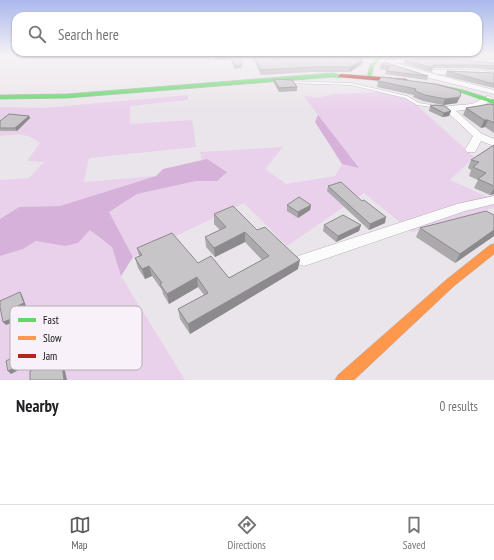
<!DOCTYPE html>
<style>
:root{--surface:#fff;--page:#f2f2f2;--text:#202124;--muted:#757577;--line:#e0e0e0;--accent:#605d61}
body{margin:0;font-family:"PT Sans Narrow",sans-serif;background:var(--page);color:var(--text)}
.list{margin:0;padding:0;list-style:none}
h2{display:flex;justify-content:space-between;align-items:center;height:52px;margin:0;padding:0 16px;font-size:17px}
h2 small{font-size:13px;font-weight:400;color:var(--muted)}
.icon{flex:none;width:22px;height:22px;fill:none;stroke:currentColor;stroke-width:2;stroke-linecap:round;stroke-linejoin:round}
.map{position:relative;flex:none;width:494px;height:380px;overflow:hidden}
.search{position:absolute;background:var(--surface);box-shadow:0 1px 3px #0004;left:12px;right:12px;top:12px;height:44px;display:flex;align-items:center;gap:10px;box-sizing:border-box;padding:0 14px;border-radius:12px;color:var(--muted);font-size:15px}
.sheet{height:124px;background:var(--surface)}
nav{display:flex;justify-content:space-around;align-items:center;box-sizing:border-box;height:56px;border-top:1px solid var(--line);background:var(--surface);font-size:11px;color:var(--muted)}
nav a{display:grid;justify-items:center;gap:2px}
nav .on{color:var(--accent)}
.map>svg:first-child{display:block}
</style>
<div class="map">
<svg width="494" height="380" viewBox="0 0 494 380">
<rect width="100%" height="100%" fill="#eae5ea"/>
<g fill="#e9d1eb">
<path d="M379,92l31,7 64,58 -24,23 44,20v8l-82,24 -48,-39 -77,53 -43,-43 -111,54 -24,-45 28,-18 59,-13h21l9,-10 -19,-12 -5,1 -2,-8 83,-5 -18,22 21,15 49,-8 7,-12 16,4 -55,-73 14,3 16,-4z"/>
<path d="M188,95v5l-58,6v18l62,-4 4,27 -107,11 -5,24 72,-6 -96,30 -41,1 -19,12v-39l29,-2 15,-16 -17,-1 13,-18c-14,-11 -23,-9 -40,-7v-29l45,1z"/>
<path d="M90,230l22,17 9,29 64,104h-185v-124l23,-7 13,-8 29,5 13,-3z"/>
</g>
<g fill="#d6b1da">
<path d="M318,115l41,53 -17,-4 -27,-42z"/>
<path d="M207,159l20,13 -10,9h-21l-59,13 -28,18 24,45 -12,19 -9,-29 -22,-17 -12,13 -13,3 -29,-5 -13,8 -23,7v-37l19,-12 41,-1 96,-30 7,-7z"/>
</g>
<g fill="none" stroke-linecap="round" stroke-linejoin="round">
<g stroke="#b6b3b6" stroke-width="1">
<path id="lane" d="M286,81l65,2 56,13 12,7 19,3 2,1 -2,1 -21,-3 -12,-7 -54,-13 -64,-2 -2,-1z"/>
</g>
<g stroke="#b6b3b6" stroke-width="1">
<g id="street">
<path d="M332,56h17l26,4v-2l12,2 66,-2 2,1v2l-59,2 23,7 75,20v4l-81,-20 -37,-13 -1,2 -2,1z"/>
<path d="M433,70h38l23,2v4l-23,-2h-35l-4,-2z"/>
<path d="M488,96l3,1 1,2 -1,2 -14,7 -21,3 26,23 12,5v7l-13,-5 -6,11h-8l-2,-2 8,-14 -29,-27 5,-3 23,-2z"/>
<path d="M494,196v8l-29,7 -155,53 -6,2 -6,-2 -2,-4 2,-4 159,-52z"/>
</g>
</g>
<g stroke="#b6b3b6" stroke-width="1">
<g id="fast">
<path d="M379,56h5l-10,9 -3,13h-4l3,-13z"/>
<path d="M333,73l11,3 -3,2 -8,-1 -266,21 -67,1v-4l67,-1z"/>
<path d="M435,84l28,6 31,10v4l-34,-12 -27,-5v-2z"/>
</g>
</g>
<g stroke="#b6b3b6" stroke-width="1">
<path id="slow" d="M494,244v10l-40,32 -100,94h-19l3,-5 108,-95 44,-35z"/>
</g>
<g stroke="#b6b3b6" stroke-width="1">
<path id="jam" d="M341,74l65,5 3,2 -3,2 -67,-6 -1,-1z"/>
</g>
<use href="#lane" fill="#fcfbfc" fill-rule="evenodd"/>
<use href="#street" fill="#fcfbfc" fill-rule="evenodd"/>
<use href="#fast" fill="#63d668" fill-rule="evenodd"/>
<use href="#slow" fill="#ff974d" fill-rule="evenodd"/>
<use href="#jam" fill="#b3261e" fill-rule="evenodd"/>
</g>
<g fill="#aca9ac">
<path d="M215,56h26l1,12 -7,1 -5,-10 -15,1z"/>
<path d="M252,56h19l1,2 91,1 -1,5 -12,8h-39l-50,3z"/>
<path d="M359,56h14l-2,2z"/>
<path d="M390,56h43l-44,2z"/>
<path d="M455,56h39v4z"/>
<path d="M405,60l89,3v7l-23,-2h-38l-2,4 -27,-8z"/>
<path d="M384,62l44,14 -1,4 -42,-6 2,-4 -7,-1 1,-4z"/>
<path d="M447,71l47,2v15l-49,-12z"/>
<path d="M274,79l23,8v4l-18,1 -5,-9z"/>
<path d="M378,81l57,3 22,19 -14,2 -20,-4 -10,-4 1,-2 -37,-8z"/>
<path d="M436,105l13,11 -7,1 -13,-6 1,-5z"/>
<path d="M494,105v28l-9,-6 -4,1 -18,-13 3,-7z"/>
<path d="M29,116l1,2 -13,13h-17v-10z"/>
<path d="M494,145v49l-4,1 -16,-7 4,-8 -9,-4 2,-6 -3,-2 3,-8z"/>
<path d="M328,186l34,15 23,22 -16,7 -42,-39z"/>
<path d="M287,205h24l-1,5 -12,8 -11,-7z"/>
<path d="M214,214l43,16 41,39 -108,65 -10,-15 -2,-10 26,-14 -6,-8 -29,17 -6,-10 -1,-4 -10,-14 -7,3 -7,-11 -3,-10 4,-2 -2,-8 61,15 31,15 33,-18 -17,-18 -30,15 -9,-10 -1,-10 15,-7 -6,-6z"/>
<path d="M494,215v21l-39,27 -39,-26 4,-9z"/>
<path d="M324,225h37l-2,6 -23,11 -13,-11z"/>
</g>
<g fill="#8c8a8c">
<path d="M230,57v2l-15,1v-2z"/>
<path d="M363,59l-1,5 -12,8v-5z"/>
<path d="M460,97l-3,6 -14,2 2,-6z"/>
<path d="M451,111l-2,5 -7,1 2,-4z"/>
<path d="M29,116l1,2 -13,13 -2,-3z"/>
<path d="M484,120h4l-3,7 -4,1z"/>
<path d="M494,188v6l-4,1z"/>
<path d="M311,205l-1,5 -12,8v-6z"/>
<path d="M386,217l-1,6 -16,7 1,-6z"/>
<path d="M361,225l-2,6 -23,11 2,-6z"/>
<path d="M494,230v6l-39,27 5,-9z"/>
<path d="M245,232v10l-30,15 -1,-9z"/>
<path d="M300,260l-2,9 -108,65 -2,-10z"/>
<path d="M149,266l3,10 -7,3 -3,-10z"/>
<path d="M197,277l1,10 -29,17 -2,-10z"/>
<path d="M20,292l2,3 4,11 -11,5 1,10 -10,4 -3,-3z"/>
<path d="M67,329l6,13 -17,9 -2,-3z"/>
<path d="M25,351l2,3 3,10 -19,10 -3,-3z"/>
<path d="M51,362l4,6 -3,1z"/>
<path d="M62,365l3,6 2,9h-3z"/>
</g>
<g fill="#c8c5c8" stroke="#8c8a8c">
<path d="M215,56h26l1,9 -7,1 -5,-9 -15,1z"/>
<path d="M254,56h16l2,2 74,-1 17,2 -13,8h-39l-50,3z"/>
<path d="M449,59l45,4v3l-22,-1h-38l-2,3 -27,-8z"/>
<path d="M384,62l44,14 -42,-5 4,-5 -9,-1z"/>
<path d="M447,71l47,2v11z"/>
<path d="M382,77l53,7 23,6 3,2 -1,5 -15,2 -20,-4 -10,-4 1,-2 -38,-8z"/>
<path d="M274,79l18,1 5,7 -18,1z"/>
<path d="M490,104l4,1v18l-6,-3h-4l-18,-12z"/>
<path d="M436,105l9,1 6,5 -7,2 -14,-7z"/>
<path d="M9,114l20,2 -14,12h-15v-7z"/>
<path d="M494,145v41l-16,-7 8,-6 -13,-6 6,-5 -8,-2z"/>
<path d="M341,182l21,19 2,-1 22,17 -16,7 -42,-38z"/>
<path d="M299,197l12,8 -13,7 -11,-7z"/>
<path d="M233,206l24,24 8,-3 35,33 -112,64 -10,-15 30,-16 -11,-16 -30,17 -7,-10 2,-1 -13,-17 -7,3 -7,-11 7,-3 -5,-7 35,-15 26,30 13,-7 18,22 40,-22 -24,-24 -31,16 -9,-11 21,-10 -12,-13z"/>
<path d="M486,211l8,4v15l-34,24 -40,-26z"/>
<path d="M343,215l18,10 -23,11 -14,-11z"/>
<path d="M20,292l4,11 -11,5 1,10 -11,4 -3,-15v-6z"/>
<path d="M25,351l2,10 -19,10 -2,-10z"/>
<path d="M51,362l1,7 10,-4 2,15h-34v-9z"/>
</g>
<linearGradient id="sky" x2="0" y2="1"><stop stop-color="#aab8ec"/><stop offset="0.51" stop-color="#f6f3f6"/><stop offset="1" stop-color="#f6f3f6" stop-opacity="0"/></linearGradient>
<rect width="494" height="109" fill="url(#sky)"/>
<rect x="10" y="306" width="132" height="64" rx="6" fill="#f9f1f9" stroke="#b5afb5" stroke-width="1"/>
<rect x="18" y="318" width="18" height="4" fill="#63d668"/>
<rect x="18" y="336" width="18" height="4" fill="#ff974d"/>
<rect x="18" y="354" width="18" height="4" fill="#b3261e"/>
<g font-size="11" fill="#161417">
<text x="43" y="324">Fast</text>
<text x="43" y="342">Slow</text>
<text x="43" y="360">Jam</text>
</g>
</svg>
<div class="search"><svg class="icon" aria-label="search" viewBox="0 0 24 24"><circle cx="10" cy="10" r="6"/><path d="M15 15l6 6"/></svg>Search here</div>
</div>
<section class="sheet">
<h2>Nearby<small>0 results</small></h2>
<ul class="list">
</ul>
</section>
<nav>
<a class="on"><svg class="icon" aria-label="map" viewBox="0 0 24 24"><path d="M3 6l6-2 6 2 6-2v14l-6 2-6-2-6 2zM9 4v14M15 6v14"/></svg>Map</a>
<a><svg class="icon" aria-label="directions" viewBox="0 0 24 24"><path d="M12 3l9 9-9 9-9-9zM9 14v-3h6M13 9l2 2-2 2"/></svg>Directions</a>
<a><svg class="icon" aria-label="saved" viewBox="0 0 24 24"><path d="M7 4h10v16l-5-4-5 4z"/></svg>Saved</a>
</nav>
